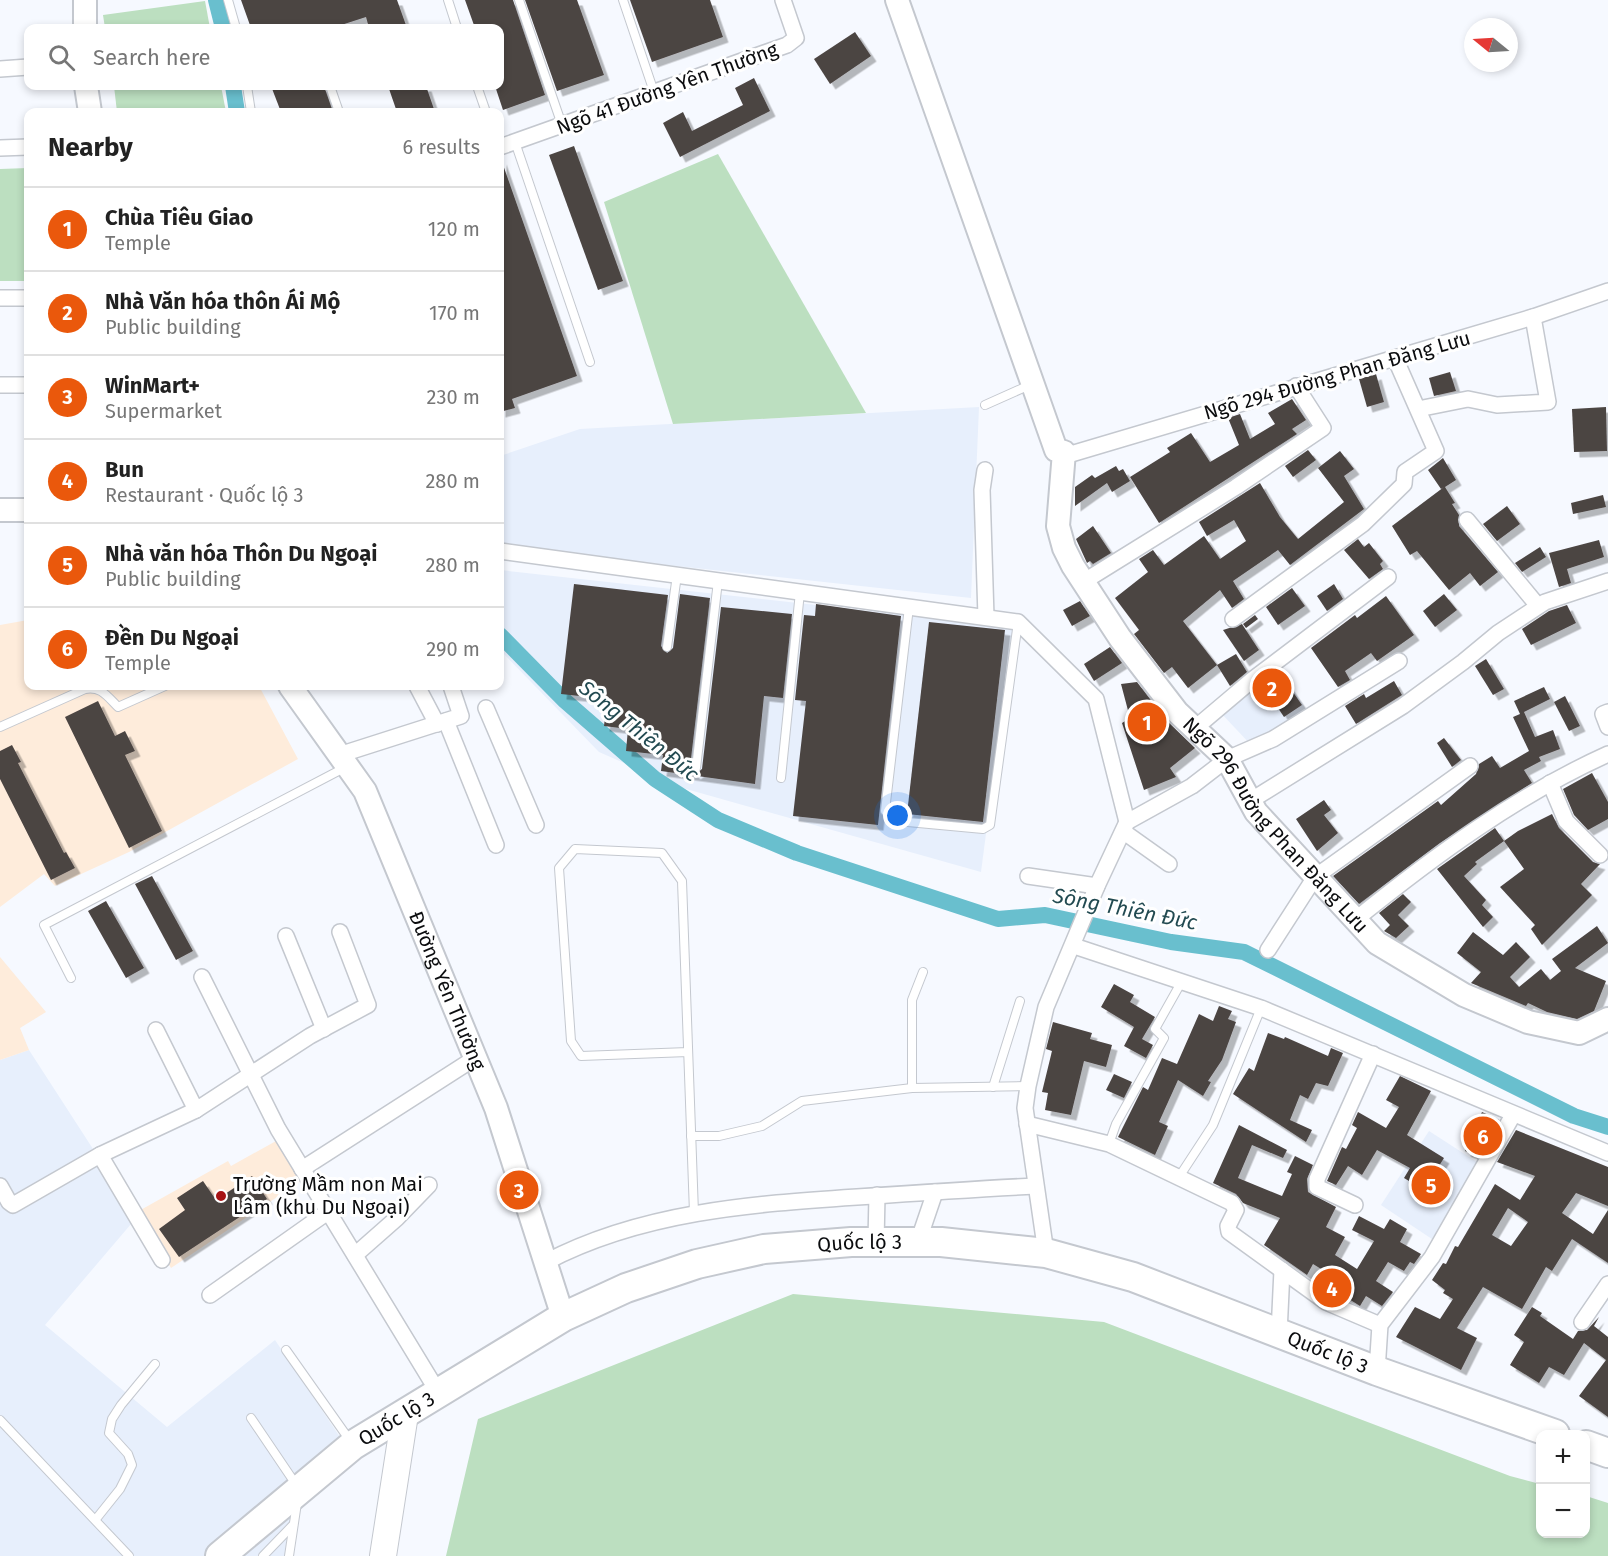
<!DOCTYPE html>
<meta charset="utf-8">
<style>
:root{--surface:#fff;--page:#f2f2f2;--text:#222;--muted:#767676;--line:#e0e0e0;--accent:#ea580c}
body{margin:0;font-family:"Fira Sans",sans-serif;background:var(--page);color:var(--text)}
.controls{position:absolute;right:18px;bottom:18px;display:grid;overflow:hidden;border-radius:12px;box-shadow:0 3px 9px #0003}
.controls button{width:54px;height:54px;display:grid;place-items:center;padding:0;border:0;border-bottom:2px solid var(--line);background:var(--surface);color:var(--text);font:30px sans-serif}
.compass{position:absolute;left:1464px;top:18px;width:54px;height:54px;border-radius:50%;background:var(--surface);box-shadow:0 3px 9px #0003;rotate:288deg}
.you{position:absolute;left:898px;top:816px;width:21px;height:21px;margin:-15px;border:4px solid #fff;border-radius:50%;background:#1a73e8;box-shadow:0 0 0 9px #1a73e833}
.badge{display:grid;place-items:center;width:39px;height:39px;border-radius:50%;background:var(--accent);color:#fff;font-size:20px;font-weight:700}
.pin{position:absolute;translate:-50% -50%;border:3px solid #fff;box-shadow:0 2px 6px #0006}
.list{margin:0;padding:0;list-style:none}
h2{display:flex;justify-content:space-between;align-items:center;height:78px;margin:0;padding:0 24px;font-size:26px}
h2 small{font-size:20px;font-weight:400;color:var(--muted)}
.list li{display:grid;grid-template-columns:39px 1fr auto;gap:18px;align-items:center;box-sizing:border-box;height:84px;padding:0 24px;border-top:2px solid var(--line)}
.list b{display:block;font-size:22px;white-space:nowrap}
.list p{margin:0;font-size:20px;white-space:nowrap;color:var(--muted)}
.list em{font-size:20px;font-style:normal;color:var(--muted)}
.icon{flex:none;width:33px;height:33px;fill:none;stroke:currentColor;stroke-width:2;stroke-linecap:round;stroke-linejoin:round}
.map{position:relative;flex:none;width:1608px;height:1556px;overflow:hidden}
.search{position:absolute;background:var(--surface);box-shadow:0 3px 9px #0003;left:24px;top:24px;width:480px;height:66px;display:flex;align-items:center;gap:15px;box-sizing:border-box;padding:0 21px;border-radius:12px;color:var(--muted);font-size:22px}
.panel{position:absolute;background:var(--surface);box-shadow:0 3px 9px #0003;left:24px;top:108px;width:480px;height:582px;border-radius:12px}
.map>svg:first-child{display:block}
</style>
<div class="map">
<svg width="1608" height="1556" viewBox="0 0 1608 1556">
<defs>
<filter id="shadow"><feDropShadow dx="5.5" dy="5.5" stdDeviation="0" flood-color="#0004"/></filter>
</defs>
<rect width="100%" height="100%" fill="#f6f9ff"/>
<g fill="#e7effc">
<path d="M979,407l-8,191 -471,-51v-91l80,-27z"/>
<path d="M500,570l513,57 -32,245 -302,-85 -80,-35 -99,-102z"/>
<path d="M1278,667l28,42 -55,36 -31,-33z"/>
<path d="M29,1050l108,167 -92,108 122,102 108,-87 73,109 -49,41 -9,66h-290v-496z"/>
<path d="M1429,1131l51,33 -48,75 -51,-34z"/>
</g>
<g fill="#feecdb">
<path d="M28,620v66h231l39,73 -169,93 -74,34 -11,-12 -44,33v-282z"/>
<path d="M0,957l46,55 -26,16 9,22 -29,10z"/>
<path d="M276,1141l25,40 -130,87 -34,-56 91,-51 3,5z"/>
</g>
<g fill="#bcdfc0">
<path d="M205,1l5,27h-105l-2,-13z"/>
<path d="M114,86h107l5,26h-109z"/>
<path d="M718,154l148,259 -193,11 -69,-222z"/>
<path d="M28,168v113h-28v-112z"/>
<path d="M793,1294l311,28 406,154 30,8v50h46v-38l22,7v53h-1162l32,-137z"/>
</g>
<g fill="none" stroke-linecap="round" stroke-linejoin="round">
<g stroke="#69bfce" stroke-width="16">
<path d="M216,0l7,28"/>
<path d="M233,86l4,26"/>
<path d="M500,635l64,65 91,79 63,41 79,33 201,66 47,-4 126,27 73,10 330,164 34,11"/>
</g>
</g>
<g fill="#4c4543" fill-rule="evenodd" filter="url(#shadow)">
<path d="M241,0h156l10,28h-38l-3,-11 -34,11h-81z"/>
<path d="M465,0h48l32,95 -42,15 -8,-24h5v-58h-25z"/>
<path d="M525,0h52l27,75 -47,16z"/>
<path d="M630,0h80l13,37 -71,25z"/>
<path d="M855,32l16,24 -41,28 -16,-25z"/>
<path d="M754,78l16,33 -90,46 -17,-34 20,-11 9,19 51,-26 -8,-17z"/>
<path d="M271,86h53l9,26h-52z"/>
<path d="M388,86h38l9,26h-38z"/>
<path d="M574,146l49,135 -25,9 -49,-135z"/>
<path d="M501,159l76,217 -65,23 3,9 -15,4z"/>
<path d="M1450,372l6,19 -22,5 -5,-18z"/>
<path d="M1376,374l8,28 -17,5 -8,-28z"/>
<path d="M1292,399l14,21 -14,9 5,5 -138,89 -29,-46 40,-25 -3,-4 24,-15 19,29 29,-17 -11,-27 12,-4 10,25 25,-15 -7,-11z"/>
<path d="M1606,407l1,44 -33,1 -2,-43z"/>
<path d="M1308,450l8,10 -23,17 -8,-11z"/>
<path d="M1340,451l14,18 -10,7 20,33 -74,56 -12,-15 -45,31 11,18 -12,9 -12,-18 -37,31 34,44 19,-11 11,18 -17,14 -13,-21 -29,23 -16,-21 -8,6 -30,-39 5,-4 -24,-32 33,-26 -9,-13 14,-9 11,15 40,-29 16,23 26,-18 -12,-21 -27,16 -8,-14 61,-39 20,34 18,22 46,-37 -26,-34z"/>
<path d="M1443,458l13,22 -11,7 10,16 -3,1 7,11v11l39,46 -18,14 -10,-13 -21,17 -32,-39 -7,4 -18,-29 52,-39 -3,2 -13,-19z"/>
<path d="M1116,466l3,5 4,-2 7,12 -18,11 -5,-9 -32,23v-19l17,-12 3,3z"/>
<path d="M1603,495l3,12 -33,7 -2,-11z"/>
<path d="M1507,506l13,18 -23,17 -14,-17z"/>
<path d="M1093,526l18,27 -18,11 -3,-3 -3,2 -11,-24z"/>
<path d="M1358,539l6,8 5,-4 14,18 -3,3 3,5 -14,10 -25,-29z"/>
<path d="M1599,540l5,17 -37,12 4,14 -12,4 -10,-34z"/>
<path d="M1540,547l6,10 -24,15 -7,-9z"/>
<path d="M574,584l94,11 -7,51 6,7 6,-5 7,-54 30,4 -20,169 5,7 7,-5 19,-162 71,7 -9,84 -19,-2 -9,88 -94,-13 2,-16 -37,-4 2,-22 -24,-3 3,-27 -46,-5z"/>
<path d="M1334,584l9,15 -16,12 -10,-15z"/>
<path d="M1292,588l13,18 -27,19 -12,-18z"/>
<path d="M1444,594l13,16 -22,17 -12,-16z"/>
<path d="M1386,596l28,39 -37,26 -6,-8 -26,18 5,9 -12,7 -27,-39 44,-33 2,3z"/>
<path d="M1080,601l10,15 -18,10 -9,-16z"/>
<path d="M816,604l85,12 -23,209 -85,-9 13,-115 -11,-1 9,-85 11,1z"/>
<path d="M1567,605l9,18 -45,22 -9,-16 27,-18z"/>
<path d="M1255,615l3,4 -12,9 -3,-4z"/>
<path d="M929,622l76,8 -22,192 -76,-8z"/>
<path d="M1242,624l17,26 -15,11 -21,-31z"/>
<path d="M1110,647l12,16 -28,18 -10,-17z"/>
<path d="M1486,659l18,30 -11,6 -18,-29z"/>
<path d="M1279,672l23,33 -18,12 -22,-33z"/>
<path d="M1394,681l8,14 -46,29 -11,-18 19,-12 2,4z"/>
<path d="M1137,682l29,38 29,28 -25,20 6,9 -32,13 -22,-67 8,-5 -9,-34z"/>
<path d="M1544,687l6,12 -26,13 11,25 18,-7 7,19 -21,8 2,4 -17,9 8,13 -92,60 -81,61 -26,-28 105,-75 3,4 35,-31 3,-10 13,-8 8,12 29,-17 -16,-34 7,-3 -6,-13z"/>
<path d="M1565,696l15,30 -11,5 -15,-29z"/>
<path d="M98,701l17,35 10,-5 10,20 -10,4 37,76 -33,17 -64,-131z"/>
<path d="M1444,738l17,22 -9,7 -15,-24z"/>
<path d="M12,745l9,17 -3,1 46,90 2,-1 9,16 -24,12 -51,-101v-28z"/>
<path d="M1592,773l16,29v17l-20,11 -14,-15 -11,-26z"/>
<path d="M1324,800l7,10 -7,5 14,18 -21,18 -21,-32z"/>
<path d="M1552,814l7,14 34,34 7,2 -19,20 11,11 -50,50 -11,-16 4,-4 -35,-38 24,-18 -20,-28 14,-10z"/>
<path d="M1495,828l9,13 -29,21 2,2 -13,12 22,24 -4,5 11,12 -10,10 -46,-58z"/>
<path d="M152,876l41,75 -17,9 -41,-76z"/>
<path d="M1403,894l8,8 -13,13 11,11 -13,12 -12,-7 6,-6 -11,-12z"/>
<path d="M106,901l38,67 -18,10 -38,-67z"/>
<path d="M1597,926l11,17 -33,25 31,13 -12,30 -17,8 -30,-7 -19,-9 -2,3 -55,-23 10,-11 -24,-19 16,-21 30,23 13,-13 14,15 -20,20 9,10 22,-18 9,11 11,-9 -9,-12z"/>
<path d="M1114,984l20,11 -4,7 25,15 -13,22 11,6 -7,13 -22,-12 10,-19 -33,-20z"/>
<path d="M1219,1006l13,5 -4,8 8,3 -14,38 -14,21 3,1 -8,14 -25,-16 -19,42 9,4 -13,29 -37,-18 25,-50 5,3 14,-32 15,6 22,-50 14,7z"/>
<path d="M1053,1022l39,11 -2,6 22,6 -6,22 -22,-6 -13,54 -26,-5 3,-17 -6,-1 10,-41 -6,-2z"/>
<path d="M1268,1033l16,6 1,-2 43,19 3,-8 12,5 -15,33 -12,-3 -8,16 -8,-4 -10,25 22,10 -6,12 -73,-48 16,-26 5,3z"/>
<path d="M1114,1074l18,8 -8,16 -18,-8z"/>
<path d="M1400,1076l31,15 -24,44 37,23 -20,32 -20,-12 6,-10 -33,-18 -15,25 -14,-9 -12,19 -9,-4 15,-34 4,2 11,-21 -5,-3 6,-13 28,16 13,-21 -13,-7z"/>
<path d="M1482,1112l17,8 -20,36 -14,-5z"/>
<path d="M1239,1125l48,25 -4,8 -31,-13 -14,33 44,18 10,-22 -5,-2 8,-16 18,9 -6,14 1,13 28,15 -10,20 19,10 -10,18 22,14 17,-28 -22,-11 7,-14 25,13 6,-10 17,10 -7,13 21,12 -7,10 -4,-2 -6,9 -16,-9 -12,19 17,11 -11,14 -16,-10 -6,10 -27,-17 6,-9 -26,-16 -6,11 -43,-30 16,-27 -37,-15 -7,-9 -23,-11z"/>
<path d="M1516,1130l92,37v39l-32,-13 -14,20 31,21 15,-24v53l-36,-24 -20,32 -6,-4 -24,42 -39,-22 -26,41 20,10 -16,32 -65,-33 19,-30 25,12 13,-20 -10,-6 2,-3 -13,-10 11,-17 3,1 9,-18 3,1 37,-63 25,16 15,-24 -38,-14zM1508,1208l20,14 -17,24 -19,-11z"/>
<path d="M252,1176l15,23 -88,58 -20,-28 26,-19 -8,-12 26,-17 13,19z"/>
<path d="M1532,1307l10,6 -2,3 33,23 5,-8 9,-1 12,-13 -5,9 14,11v80l-29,-21 27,-36 -22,-17 -20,32 -15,-8 -10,16 -29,-18 14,-23 -10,-7z"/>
</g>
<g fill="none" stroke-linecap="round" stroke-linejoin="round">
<g stroke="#c4c8cf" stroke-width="10">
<g id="lane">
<path d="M228,0l8,28"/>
<path d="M448,0l9,28"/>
<path d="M519,0l43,125"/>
<path d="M623,0l31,92"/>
<path d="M247,86l4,26"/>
<path d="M330,86l9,26"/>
<path d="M477,86l9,26"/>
<path d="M515,142l75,220"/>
<path d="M985,405l47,-21"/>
<path d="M909,607l-24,204 12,10 86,8 7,-4 28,-203"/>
<path d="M667,647l10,-72"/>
<path d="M0,727l85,-38c16,-3 22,7 33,18l47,-21"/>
<path d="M696,768l22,-187"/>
<path d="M781,778l19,-186"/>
<path d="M71,978l-27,-53 302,-158"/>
<path d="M688,1052l-107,4 -10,-15 -12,-173 16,-19 87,4 20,28 12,332"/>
<path d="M993,1087l27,-86"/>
<path d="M912,1088v-88l11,-28"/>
<path d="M691,1136h28l43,-10 40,-25 110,-13 116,-2"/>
<path d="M1109,1144l7,-20 48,-86 -9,-9 27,-48"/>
<path d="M1179,1177l34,-52 48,-117"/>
<path d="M286,1350l65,92"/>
<path d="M251,1418l46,68"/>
<path d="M0,1420l129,136"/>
<path d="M96,1519l24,-30 12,-24 -4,-11 -19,-21 3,-14 9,-14 34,-41"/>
<path d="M263,1556l30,-31"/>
<path d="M289,1556l8,-53"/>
</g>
</g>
<g stroke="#c4c8cf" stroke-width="18">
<g id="street">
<path d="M0,69l28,-2"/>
<path d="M500,147l287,-102 9,-7 -13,-38"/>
<path d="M0,148l28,-1"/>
<path d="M0,298h28"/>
<path d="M0,385h24"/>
<path d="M1418,409l50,-10 29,6 51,-3 -15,-85"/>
<path d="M1064,452l7,2 462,-137 75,-26"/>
<path d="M985,470l-3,20 4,127"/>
<path d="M1467,520l71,86"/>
<path d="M500,551l518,71 78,77 31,123"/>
<path d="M1083,582l153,-95 87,-59 -27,-42"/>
<path d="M1233,619l130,-95 41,-40 1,-12 31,-21 -41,-93"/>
<path d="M417,686l20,38"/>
<path d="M486,708l50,117"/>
<path d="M1608,712l-5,2 5,13"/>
<path d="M446,721l50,124"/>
<path d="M1194,729l58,-49 136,-103"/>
<path d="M339,755l122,-39 -10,-30"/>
<path d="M1550,783l16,38 34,34"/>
<path d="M1250,801l153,-95 60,-44 35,-29 47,-31 63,-21"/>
<path d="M1124,832l45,32"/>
<path d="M1028,876l69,10"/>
<path d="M1355,920c78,-63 162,-125 253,-166"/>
<path d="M286,936l38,93"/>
<path d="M1074,946l187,62 347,145"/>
<path d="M1268,950l47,-73 155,-111"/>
<path d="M202,977l76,152 160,263"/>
<path d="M156,1030l40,80"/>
<path d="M1027,1124l82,20 123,59 4,7 -8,16 1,6 97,70 54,23"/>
<path d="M100,1155l96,-45 114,-74 58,-31 -28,-73"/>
<path d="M302,1169l173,-111"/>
<path d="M0,1186l9,16 4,3 87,-50 62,105"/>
<path d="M1355,1205l-38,-18v-8l56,-125"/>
<path d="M876,1242l1,-47"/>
<path d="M918,1242l17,-50"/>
<path d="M1046,1253l-21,-145 3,-22 18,-79 51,-121 30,-64 65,-36 35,-27 46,-20 126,-78"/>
<path d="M355,1255l42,-37 32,-33"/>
<path d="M546,1262c95,-50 205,-58 311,-65 59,-4 118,-8 178,-11"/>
<path d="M210,1295l119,-84"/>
<path d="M1582,1322l26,-38"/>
<path d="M1279,1333l3,-63"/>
<path d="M1377,1371l3,-46 52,-68 81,-142"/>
</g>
</g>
<g stroke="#c4c8cf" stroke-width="26">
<g id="secondary">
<path d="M85,0v28"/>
<path id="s1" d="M897,0l159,450 8,2 -6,74 6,22 9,18 47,72 57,74 50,47 29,53 121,131 87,52 64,27 51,11 29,-14"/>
<path d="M86,86l4,26"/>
<path d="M0,510h28"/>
<path id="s2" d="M290,686l75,105 131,317 67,209"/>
</g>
</g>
<g stroke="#c4c8cf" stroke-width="28">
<path id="primary" d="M383,1556l22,-142"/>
</g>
<g stroke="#c4c8cf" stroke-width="32">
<g id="highway">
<path d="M1586,1445l22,8"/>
<path id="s3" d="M220,1556l133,-111 210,-128 63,-29 71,-24 67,-15 87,-7h90l105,11 87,24 244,94 178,63"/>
</g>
</g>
<use href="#lane" stroke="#fff" stroke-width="8"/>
<use href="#street" stroke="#fff" stroke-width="15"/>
<use href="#secondary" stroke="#fff" stroke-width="22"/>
<use href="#primary" stroke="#fff" stroke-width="26"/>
<use href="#highway" stroke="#fff" stroke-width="28"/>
</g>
<circle fill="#a71314" stroke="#fff" stroke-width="2" cx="221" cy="1196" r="6"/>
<g text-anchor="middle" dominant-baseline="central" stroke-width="6" stroke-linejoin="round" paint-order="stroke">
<g font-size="20" fill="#0b0c0e" stroke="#fff">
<text transform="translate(667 88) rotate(-20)">Ngõ 41 Đường Yên Thường</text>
<text transform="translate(1337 375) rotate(-16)">Ngõ 294 Đường Phan Đăng Lưu</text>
<text stroke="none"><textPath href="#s1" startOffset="933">Ngõ 296 Đường Phan Đăng Lưu</textPath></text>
<text stroke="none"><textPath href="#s2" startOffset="345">Đường Yên Thường</textPath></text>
<text stroke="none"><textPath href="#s3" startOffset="728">Quốc lộ 3</textPath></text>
<text stroke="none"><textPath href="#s3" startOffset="1214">Quốc lộ 3</textPath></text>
<text stroke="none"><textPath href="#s3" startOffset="224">Quốc lộ 3</textPath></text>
</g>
<g font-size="20" fill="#0b0c0e" stroke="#fff" text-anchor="start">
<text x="233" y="1184">Trường Mầm non Mai<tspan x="233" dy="23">Lâm (khu Du Ngoại)</tspan></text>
</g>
<g font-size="21" font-style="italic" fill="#224a51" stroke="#fff">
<text transform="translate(639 731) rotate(39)">Sông Thiên Đức</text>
<text transform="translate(1125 909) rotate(11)">Sông Thiên Đức</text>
</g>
</g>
</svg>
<div class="controls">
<button>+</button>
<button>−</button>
</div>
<svg class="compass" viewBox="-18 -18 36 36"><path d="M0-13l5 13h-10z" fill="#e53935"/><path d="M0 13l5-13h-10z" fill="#767676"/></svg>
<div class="you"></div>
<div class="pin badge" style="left:1147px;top:722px">1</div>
<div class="pin badge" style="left:1272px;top:688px">2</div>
<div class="pin badge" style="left:519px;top:1190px">3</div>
<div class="pin badge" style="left:1332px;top:1288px">4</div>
<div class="pin badge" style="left:1431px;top:1185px">5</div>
<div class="pin badge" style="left:1483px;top:1136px">6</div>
<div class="search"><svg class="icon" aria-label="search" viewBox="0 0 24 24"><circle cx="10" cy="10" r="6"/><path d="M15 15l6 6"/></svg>Search here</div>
<section class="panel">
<h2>Nearby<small>6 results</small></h2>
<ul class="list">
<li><span class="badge">1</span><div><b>Chùa Tiêu Giao</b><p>Temple</p></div><em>120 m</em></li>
<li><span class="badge">2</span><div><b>Nhà Văn hóa thôn Ái Mộ</b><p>Public building</p></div><em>170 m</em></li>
<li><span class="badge">3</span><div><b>WinMart+</b><p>Supermarket</p></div><em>230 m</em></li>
<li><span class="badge">4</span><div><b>Bun</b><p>Restaurant · Quốc lộ 3</p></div><em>280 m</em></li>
<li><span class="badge">5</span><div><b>Nhà văn hóa Thôn Du Ngoại</b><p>Public building</p></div><em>280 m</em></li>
<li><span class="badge">6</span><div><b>Đền Du Ngoại</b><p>Temple</p></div><em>290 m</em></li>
</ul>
</section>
</div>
